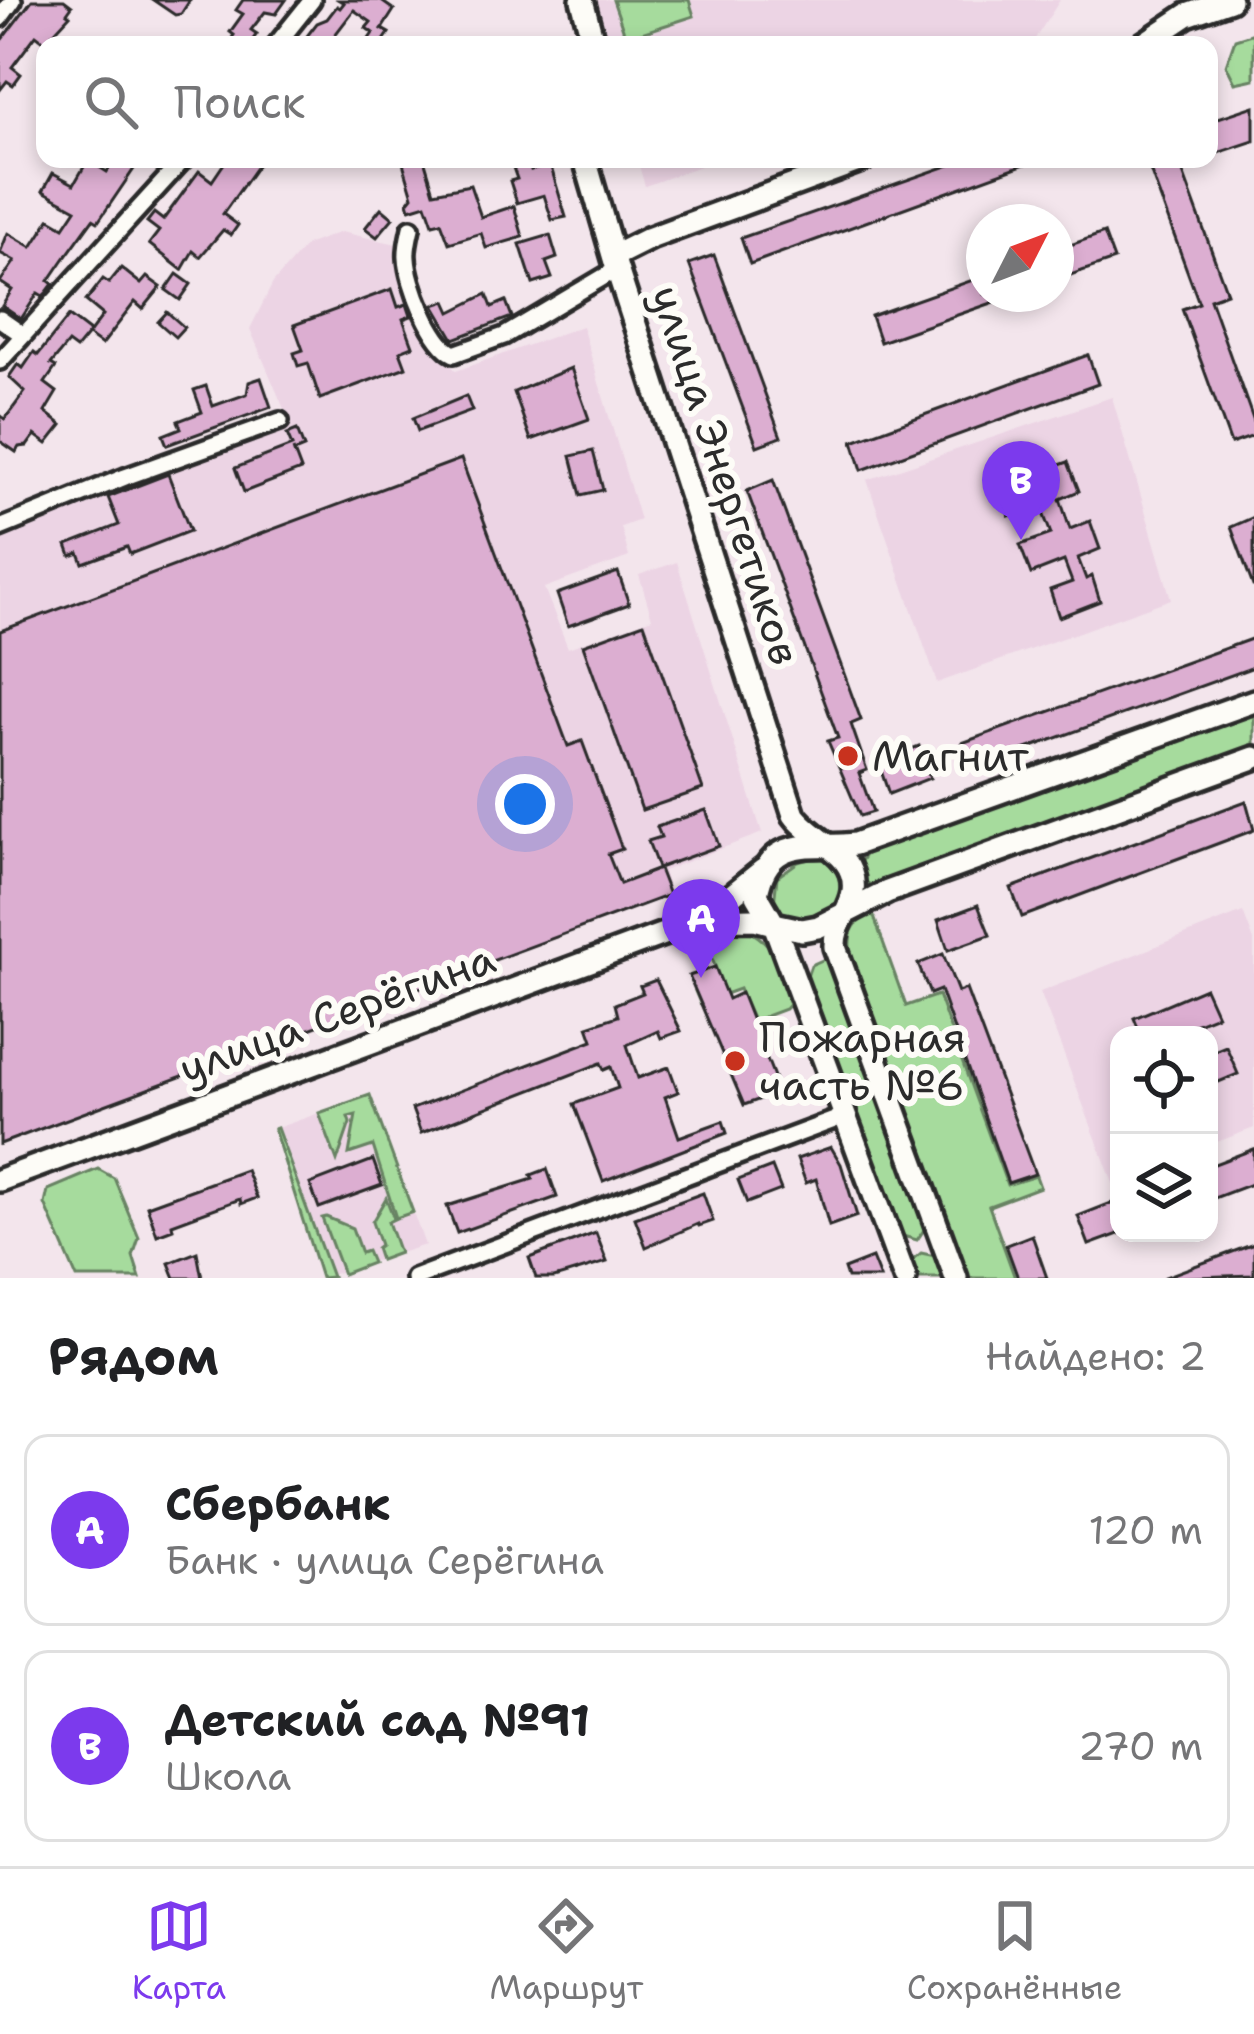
<!DOCTYPE html>
<html lang="ru">
<meta charset="utf-8">
<style>
:root{--surface:#fff;--page:#f2f2f2;--text:#202124;--muted:#757577;--line:#e0e0e0;--accent:#7c3aed}
body{margin:0;font-family:"Shantell Sans",sans-serif;background:var(--page);color:var(--text)}
.controls{position:absolute;right:36px;bottom:36px;display:grid;overflow:hidden;border-radius:24px;box-shadow:0 6px 18px #0003}
.controls button{width:108px;height:108px;display:grid;place-items:center;padding:0;border:0;border-bottom:3px solid var(--line);background:var(--surface);color:var(--text);font:60px sans-serif}
.compass{position:absolute;left:966px;top:204px;width:108px;height:108px;border-radius:50%;background:var(--surface);box-shadow:0 6px 18px #0003;rotate:48deg}
.you{position:absolute;left:525px;top:804px;width:42px;height:42px;margin:-30px;border:9px solid #fff;border-radius:50%;background:#1a73e8;box-shadow:0 0 0 18px #1a73e833}
.badge{display:grid;place-items:center;width:78px;height:78px;border-radius:50%;background:var(--accent);color:#fff;font-size:39px;font-weight:700}
.pin{position:absolute;translate:-50% -99px;filter:drop-shadow(0 3px 6px #0008)}
.pin::after{content:'';position:absolute;top:63px;width:42px;height:36px;background:inherit;clip-path:polygon(0 0,100% 0,50% 100%)}
.list{margin:0;padding:0;list-style:none}
h2{display:flex;justify-content:space-between;align-items:center;height:156px;margin:0;padding:0 48px;font-size:51px}
h2 small{font-size:39px;font-weight:400;color:var(--muted)}
.list li{display:grid;grid-template-columns:78px 1fr auto;gap:36px;align-items:center;box-sizing:border-box;height:192px;margin:0 24px 24px;padding:0 24px;border:3px solid var(--line);border-radius:24px}
.list b{display:block;font-size:45px;white-space:nowrap}
.list p{margin:0;font-size:39px;white-space:nowrap;color:var(--muted)}
.list em{font-size:39px;font-style:normal;color:var(--muted)}
.icon{flex:none;width:66px;height:66px;fill:none;stroke:currentColor;stroke-width:2;stroke-linecap:round;stroke-linejoin:round}
.map{position:relative;flex:none;width:1254px;height:1278px;overflow:hidden}
.search{position:absolute;background:var(--surface);box-shadow:0 6px 18px #0003;left:36px;right:36px;top:36px;height:132px;display:flex;align-items:center;gap:30px;box-sizing:border-box;padding:0 42px;border-radius:24px;color:var(--muted);font-size:45px}
.sheet{height:588px;background:var(--surface)}
nav{display:flex;justify-content:space-around;align-items:center;box-sizing:border-box;height:168px;border-top:3px solid var(--line);background:var(--surface);font-size:33px;color:var(--muted)}
nav a{display:grid;justify-items:center;gap:6px}
nav .on{color:var(--accent)}
.map>svg:first-child{display:block}
</style>
<div class="map">
<svg width="1254" height="1278" viewBox="0 0 1254 1278">
<rect width="100%" height="100%" fill="#f3e5ec"/>
<filter id="ink" filterUnits="userSpaceOnUse"><feTurbulence type="fractalNoise" baseFrequency=".00833" numOctaves="2"/><feDisplacementMap in="SourceGraphic" scale="24" xChannelSelector="R" yChannelSelector="G"/><feConvolveMatrix kernelMatrix="1 2 1 2 8 2 1 2 1" color-interpolation-filters="sRGB"/></filter>
<g filter="url(#ink)">
<g fill="#ecd4e4">
<path d="M590,0h470l-29,45h-428z"/>
<path d="M637,159h82l-74,27z"/>
<path d="M341,232l56,12 36,98 23,29 126,-45 58,194 -19,7 8,30 -85,31 24,60 84,-30 -13,-43 38,-13 85,271 -99,38 8,25 -671,248v-610l290,-111 -40,-94 23,-46 33,-38z"/>
<path d="M1112,397l59,202 -234,84 -70,-203z"/>
<path d="M1243,912l11,29v187l-45,17v-110h-90v145l-6,3 -73,-191z"/>
<path d="M370,1095l55,150 -104,33 -47,-149z"/>
</g>
<g fill="#a6db9d" stroke="#688364" stroke-width="3">
<path d="M613,0h76l5,16 -68,22z"/>
<path d="M1254,33v46l-19,4 -9,-18 9,-26z"/>
<path d="M1254,708v41l-379,138 -13,-7 -5,-13 12,-18z"/>
<path d="M816,857l10,1 13,14 1,28c-12,16 -38,23 -56,15l-10,-11 3,-27 21,-15z"/>
<path d="M873,914l33,92 32,-11 69,190 29,-9 4,11 -51,19 26,72h-48l-116,-319c-3,-22 -2,-37 22,-45z"/>
<path d="M738,926c38,14 43,40 54,75l-7,8 -32,12 -14,-32 -39,14 -5,-12 26,-10 -10,-25 -13,4 -10,-26 16,-7z"/>
<path d="M827,958l5,4 96,262 -11,16 -18,-5 -94,-253 6,-17z"/>
<path d="M370,1095l43,117 -17,6 -23,-72 -24,8 7,-39 -8,2 2,6 -13,38 -18,-48z"/>
<path d="M277,1128l55,149 -11,1 -47,-149z"/>
<path d="M98,1169l16,9 25,60 -6,18 7,22h-63l-32,-74 3,-14z"/>
<path d="M386,1198l8,21 -6,3 11,31 -19,7 -4,-12 4,-3 -8,-23z"/>
<path d="M326,1217l26,11 9,25 6,-2 5,12 -29,11 -21,-56z"/>
<path d="M921,1253l19,4 9,21h-36l-1,-17z"/>
</g>
<g fill="#dcaed1" stroke="#2b2b2b" stroke-width="3">
<path d="M32,0h32l8,6 -5,7 3,2 -25,27 -9,-7 -24,32 9,7 -8,11 -6,-4 -7,9v-48z"/>
<path d="M153,0h37l-9,14 -6,1z"/>
<path d="M243,0h43l-10,14 -11,-2 -14,18 6,4 -8,11h-22l7,-10 -4,-3 13,-18 -7,-4z"/>
<path d="M339,0h41l14,10 -12,19 7,4 -8,12h-16l8,-12 -7,-5 5,-6 -17,-12 -20,26 14,9h-48l17,-22 10,-4 10,-13 3,2 4,-5z"/>
<path d="M1254,106v35l-45,15v-35z"/>
<path d="M115,159l23,4 -40,59 -5,-3 -29,40 -15,22 4,3 -6,8 -4,4 -5,-3 -17,26 -19,-13 10,-16 -12,-8 15,-21 -15,-8 8,-20 24,14 18,-28 14,8 12,-18 -33,-18 10,-18 21,11 14,-24 19,12z"/>
<path d="M227,159h35l-39,55 15,11 -7,10 -8,-5 -23,27 -7,-6 -11,19 -33,-26 10,-13 -12,-9 7,-9 9,7 36,-49 13,10z"/>
<path d="M424,159l10,33 36,-7 11,32 33,-11 9,31 -37,11 -5,-15 -32,10 -8,-21 -8,2 -7,-20 -16,5 -2,-7 5,-6 -10,-33z"/>
<path d="M510,159h18l3,11 19,-6 16,53 -14,3 -8,-25 -27,8 -7,-22 7,-2z"/>
<path d="M967,159l69,1 -286,104 -9,-26z"/>
<path d="M1170,159h8l49,134 -17,6 44,123v14l-23,8 -49,-135 17,-6 -50,-136z"/>
<path d="M381,208l12,10 -16,19 -12,-9z"/>
<path d="M1104,233l10,27 -58,20v-30z"/>
<path d="M550,235l7,23 -11,4 6,16 -19,6 -13,-40z"/>
<path d="M714,255l67,182 -24,9 -68,-182z"/>
<path d="M121,268l20,16 6,-7 14,10 -18,22 -8,-7 -33,43 -14,-10 15,-20 -17,-14 17,-22 6,4z"/>
<path d="M177,274l14,10 -11,16 -14,-10z"/>
<path d="M984,276v18l28,2 -132,46 -9,-26z"/>
<path d="M392,289l6,18 9,-3 4,12 -8,3 10,27 -13,5 6,16 -86,32 -12,-36 -10,3 -4,-13 9,-3 -9,-25z"/>
<path d="M487,294l5,13 14,-6 6,16 -58,22 -20,-34 12,-4 5,11z"/>
<path d="M167,312l17,15 -9,10 -17,-15z"/>
<path d="M69,316l21,16 -14,17 -8,-6 -17,21 5,3 -11,16 12,9 -12,20 17,13 -15,19 -12,-9 -8,11 -8,1 -3,5 -16,-11v-26l5,4 20,-27 -16,-15 9,-13 5,4 11,-16 4,3z"/>
<path d="M1088,355l10,29 -236,86 -9,-29z"/>
<path d="M571,368l18,51 -58,21 -17,-48z"/>
<path d="M261,378l10,29 -104,38 -4,-10 18,-7 -3,-7 24,-9 -8,-22 12,-4 7,20 34,-12 2,-12z"/>
<path d="M466,396l6,15 -54,20 -5,-13z"/>
<path d="M297,430l7,18 -10,4 -1,-3 8,21 -57,22 -9,-24 57,-22 -5,-12z"/>
<path d="M593,451l10,39 -22,5 -10,-39z"/>
<path d="M461,459l107,287 14,-5 40,108 -14,5 12,30 39,-15 10,26 -669,249v-513z"/>
<path d="M1068,462l11,29 -19,8 10,30 20,-8 10,28 -22,9 8,21 6,-3 8,25 -41,16 -9,-27 22,-8 -8,-21 -33,13 -11,-29 31,-11 -11,-29 -31,11 -10,-29z"/>
<path d="M168,474l22,57 -60,23 -3,-7 -44,16 -4,-10 -8,3 -4,-11 52,-20 -11,-28z"/>
<path d="M773,480l88,240 -10,4 16,46 -8,3 14,39 -13,4 -32,-75 10,-3 -91,-247z"/>
<path d="M1254,517v69h-1l-22,-59z"/>
<path d="M618,572l11,32 -61,22 -11,-32z"/>
<path d="M644,623l59,166 -61,21 -59,-165z"/>
<path d="M1254,638v29l-283,102 -9,-26z"/>
<path d="M919,746l11,32 -41,16 -11,-32z"/>
<path d="M1246,801l8,29 -232,87 -11,-29z"/>
<path d="M706,810l13,36 -61,22 -10,-27 13,-4 -4,-10z"/>
<path d="M978,905l12,30 -42,15 -10,-30z"/>
<path d="M943,954l15,38 8,-3 69,185 -27,9 -68,-193 -10,4 -12,-30z"/>
<path d="M715,967l13,32 13,-6 39,99 -36,13 -55,-129z"/>
<path d="M656,980l25,51 -20,7 -3,-7 -31,14 11,33 31,-11 9,25 -13,5 14,40 44,-16 4,12 -124,48 -29,-77 44,-16 -7,-21 -7,3 -3,-7 -180,70 -9,-24 181,-69 -5,-14 30,-10 -3,-12 28,-11 -3,-7z"/>
<path d="M1205,988l12,27 -23,9 4,11h-57l-7,-17z"/>
<path d="M1226,1046l12,28 -29,12v-33z"/>
<path d="M831,1147l10,17 16,52 -28,10 -13,-47 -10,4 -9,-24z"/>
<path d="M1254,1149v34l-45,17v-34z"/>
<path d="M373,1160l9,25 -63,23 -9,-24z"/>
<path d="M772,1167l9,23 -34,13 -9,-23z"/>
<path d="M547,1169l10,28 -100,36 -10,-27 86,-27 -2,-4z"/>
<path d="M246,1170l11,28 -16,6 -1,-5 -68,25 1,5 -16,6 -10,-29z"/>
<path d="M703,1193l10,28 -14,5 -1,-2 -52,23 -11,-29z"/>
<path d="M1119,1200v34l-30,11 -11,-29z"/>
<path d="M596,1233l11,29 -53,16h-18l-7,-20z"/>
<path d="M1032,1235l15,43h-29l-12,-33z"/>
<path d="M1254,1244v31l-89,3v-1z"/>
<path d="M197,1252l5,26h-27l-6,-15z"/>
<path d="M872,1258l8,20h-33l-3,-9z"/>
</g>
<g fill="none" stroke-linecap="round" stroke-linejoin="round">
<g stroke="#2b2b2b" stroke-width="24">
<g id="street">
<path d="M0,18l13,-18"/>
<path d="M276,45l36,-45"/>
<path d="M411,228c-2,9 -5,21 -4,30 1,25 25,86 47,96l50,-18 113,-67"/>
<path d="M0,319l23,16"/>
<path d="M0,361l184,-202"/>
<path d="M0,528l125,-51 155,-56"/>
<path d="M414,1278l431,-162"/>
</g>
</g>
<g stroke="#2b2b2b" stroke-width="30">
<g id="secondary">
<path d="M582,0l12,45"/>
<path d="M1142,45l45,-30 43,-15"/>
<path d="M585,159l32,110 177,546c18,26 64,38 59,76 -3,21 -19,33 -18,56l121,331"/>
<path d="M614,256l36,-18 214,-79"/>
<path d="M1254,701l-399,143c-43,6 -87,-12 -98,51l17,29 28,6 16,-3 69,-35 367,-134"/>
<path d="M701,920l54,-1 19,5 131,354"/>
<path d="M0,1180l701,-260 62,-50"/>
</g>
</g>
<use href="#street" stroke="#fdfcf7" stroke-width="15"/>
<use href="#secondary" stroke="#fdfcf7" stroke-width="21"/>
</g>
</g>
<g fill="#c8321e" stroke="#fdfcf7" stroke-width="4.5">
<circle cx="848" cy="756" r="12"/>
<circle cx="735" cy="1061" r="12"/>
</g>
<g text-anchor="middle" dominant-baseline="central" stroke-width="12" stroke-linejoin="round" paint-order="stroke">
<g font-size="42" fill="#2b2b2b" stroke="#fdfcf7">
<text transform="translate(726 475) rotate(72)">улица Энергетиков</text>
<text transform="translate(337 1013) rotate(-20)">улица Серёгина</text>
</g>
<g font-size="42" fill="#2b2b2b" stroke="#fdfcf7" text-anchor="start">
<text x="872" y="756">Магнит</text>
<text x="759" y="1037">Пожарная<tspan x="759" dy="48">часть №6</tspan></text>
</g>
</g>
</svg>
<div class="controls">
<button><svg class="icon" aria-label="locate" viewBox="0 0 24 24"><circle cx="12" cy="12" r="6"/><path d="M12 2v4M12 18v4M2 12h4M18 12h4"/></svg></button>
<button><svg class="icon" aria-label="layers" viewBox="0 0 24 24"><path d="M12 4l9 5-9 5-9-5zM3 14l9 5 9-5"/></svg></button>
</div>
<svg class="compass" viewBox="-18 -18 36 36"><path d="M0-13l5 13h-10z" fill="#e53935"/><path d="M0 13l5-13h-10z" fill="#757577"/></svg>
<div class="you"></div>
<div class="pin badge" style="left:701px;top:978px">A</div>
<div class="pin badge" style="left:1021px;top:540px">B</div>
<div class="search"><svg class="icon" aria-label="search" viewBox="0 0 24 24"><circle cx="10" cy="10" r="6"/><path d="M15 15l6 6"/></svg>Поиск</div>
</div>
<section class="sheet">
<h2>Рядом<small>Найдено: 2</small></h2>
<ul class="list">
<li><span class="badge">A</span><div><b>Сбербанк</b><p>Банк · улица Серёгина</p></div><em>120 m</em></li>
<li><span class="badge">B</span><div><b>Детский сад №91</b><p>Школа</p></div><em>270 m</em></li>
</ul>
</section>
<nav>
<a class="on"><svg class="icon" aria-label="map" viewBox="0 0 24 24"><path d="M3 6l6-2 6 2 6-2v14l-6 2-6-2-6 2zM9 4v14M15 6v14"/></svg>Карта</a>
<a><svg class="icon" aria-label="directions" viewBox="0 0 24 24"><path d="M12 3l9 9-9 9-9-9zM9 14v-3h6M13 9l2 2-2 2"/></svg>Маршрут</a>
<a><svg class="icon" aria-label="saved" viewBox="0 0 24 24"><path d="M7 4h10v16l-5-4-5 4z"/></svg>Сохранённые</a>
</nav>
